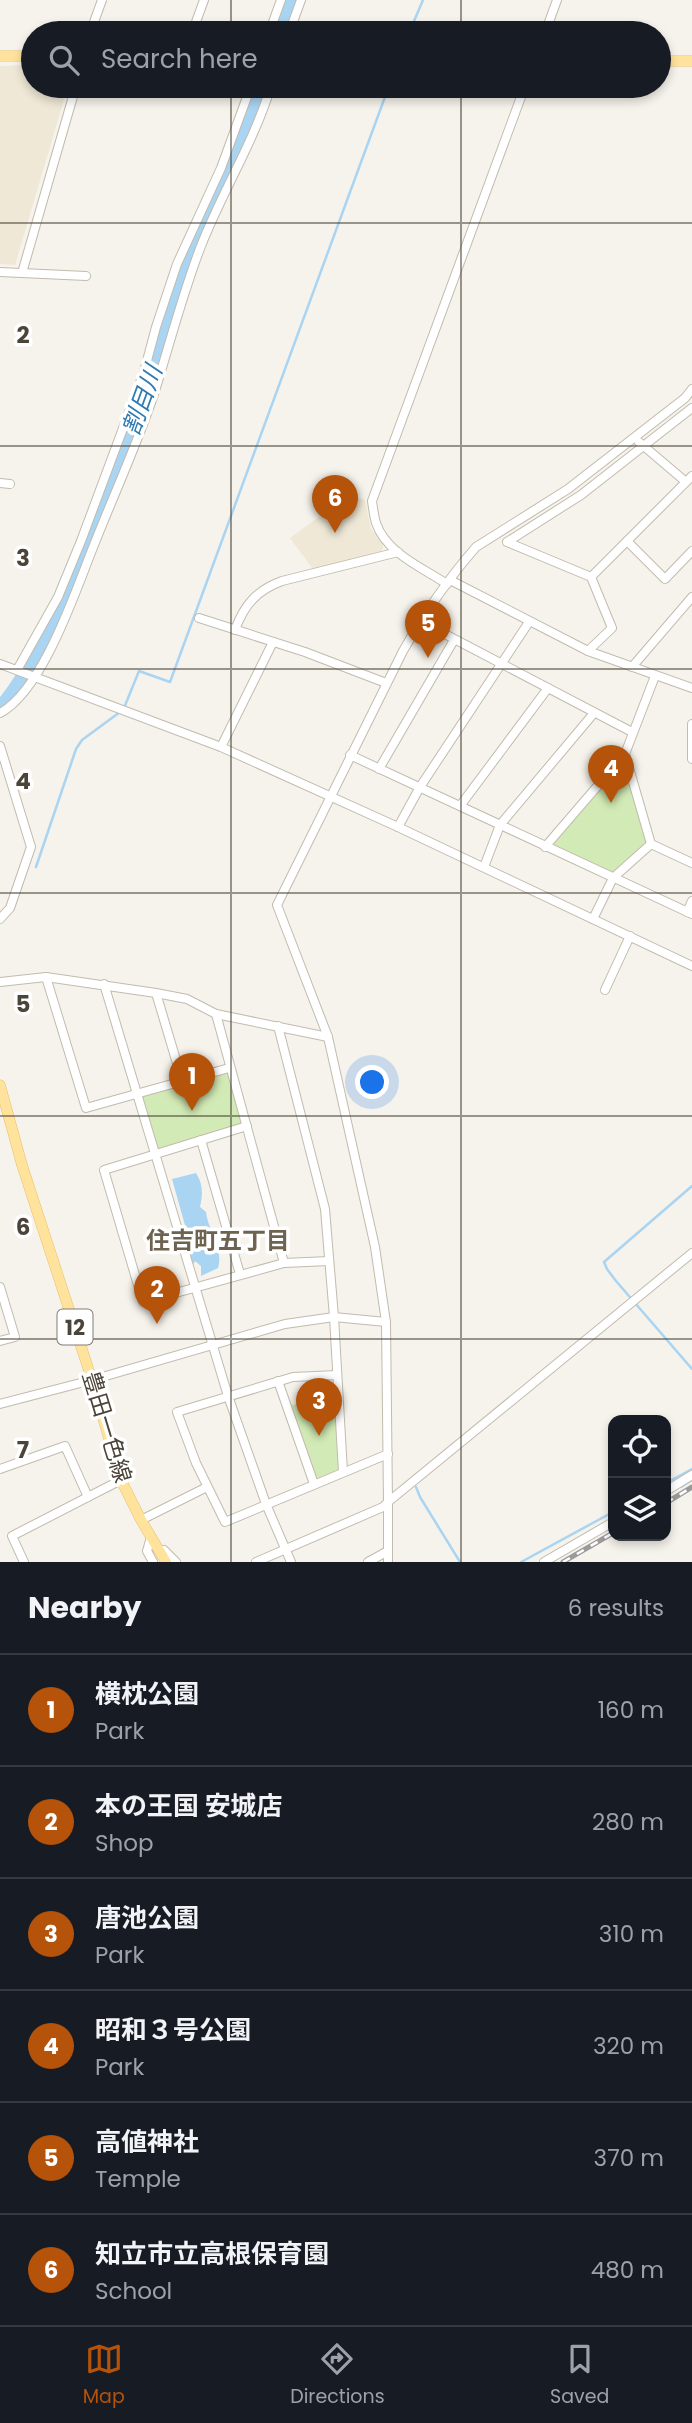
<!DOCTYPE html>
<meta charset="utf-8">
<style>
:root{--surface:#171b24;--page:#242831;--text:#f1f3f6;--muted:#9ea1a6;--line:#363941;--accent:#b45309}
body{margin:0;font-family:Poppins,"Noto Sans JP",sans-serif;background:var(--page);color:var(--text)}
.controls{position:absolute;right:21px;bottom:21px;display:grid;overflow:hidden;border-radius:14px;box-shadow:0 4px 10px #0003}
.controls button{width:63px;height:63px;display:grid;place-items:center;padding:0;border:0;border-bottom:2px solid var(--line);background:var(--surface);color:var(--text);font:35px sans-serif}
.you{position:absolute;left:373px;top:1083px;width:24px;height:24px;margin:-18px;border:5px solid #fff;border-radius:50%;background:#1a73e8;box-shadow:0 0 0 10px #1a73e833}
.badge{display:grid;place-items:center;width:46px;height:46px;border-radius:50%;background:var(--accent);color:#fff;font-size:23px;font-weight:700}
.pin{position:absolute;translate:-50% -58px;filter:drop-shadow(0 2px 4px #0008)}
.pin::after{content:'';position:absolute;top:37px;width:24px;height:21px;background:inherit;clip-path:polygon(0 0,100% 0,50% 100%)}
.list{margin:0;padding:0;list-style:none}
h2{display:flex;justify-content:space-between;align-items:center;height:91px;margin:0;padding:0 28px;font-size:30px}
h2 small{font-size:23px;font-weight:400;color:var(--muted)}
.list li{display:grid;grid-template-columns:46px 1fr auto;gap:21px;align-items:center;box-sizing:border-box;height:112px;padding:0 28px;border-top:2px solid var(--line)}
.list b{display:block;font-size:26px;white-space:nowrap}
.list p{margin:0;font-size:23px;white-space:nowrap;color:var(--muted)}
.list em{font-size:23px;font-style:normal;color:var(--muted)}
.icon{flex:none;width:38px;height:38px;fill:none;stroke:currentColor;stroke-width:2;stroke-linecap:round;stroke-linejoin:round}
.map{position:relative;flex:none;width:692px;height:1562px;overflow:hidden}
.search{position:absolute;background:var(--surface);box-shadow:0 4px 10px #0003;left:21px;right:21px;top:21px;height:77px;display:flex;align-items:center;gap:18px;box-sizing:border-box;padding:0 24px;border-radius:38px;color:var(--muted);font-size:26px}
.sheet{height:763px;background:var(--surface)}
nav{display:flex;justify-content:space-around;align-items:center;box-sizing:border-box;height:98px;border-top:2px solid var(--line);background:var(--surface);font-size:19px;color:var(--muted)}
nav a{display:grid;justify-items:center;gap:4px}
nav .on{color:var(--accent)}
.map>svg:first-child{display:block}
</style>
<div class="map">
<svg width="692" height="1562" viewBox="0 0 692 1562">
<rect width="100%" height="100%" fill="#f6f3ec"/>
<g fill="#efe8d6">
<path d="M33,65v21h35l-53,179 -15,-1v-198z"/>
<path d="M349,495l16,5 6,29 12,16v3l-2,3 -68,18 -23,-31z"/>
</g>
<g fill="#d2eab5">
<path d="M619,765l7,1 21,75 -35,32 -57,-25 -1,-6z"/>
<path d="M226,1072l3,2 14,48 -1,3 -84,24 -3,-3 -14,-47 2,-3z"/>
<path d="M335,1400l4,68 -2,3 -18,7 -3,-1 -26,-72z"/>
</g>
<path fill="#a9d4f2" d="M196,1173c7,11 7,21 4,34l6,5c2,19 18,36 12,56l-17,8v-10l-6,-5 -1,3 -4,-6v-15l-18,-64z"/>
<g fill="none" stroke-linecap="round" stroke-linejoin="round">
<g stroke="#a9d4f2" stroke-width="2.5">
<path d="M409,33l14,-33"/>
<path d="M0,706l3,-1"/>
<path d="M124,708l15,-37 31,11 219,-596"/>
<path d="M36,867l40,-118 6,-9 38,-28"/>
<path d="M692,1186l-88,76 3,7 9,12 76,88"/>
<path d="M666,1483l26,-14"/>
<path d="M416,1487l4,10 40,65"/>
<path d="M681,1487l11,-7"/>
<path d="M521,1562l92,-50"/>
</g>
<g stroke="#a9d4f2" stroke-width="14">
<path d="M278,33l12,-33"/>
<path d="M3,705c66,-87 99,-196 138,-298l11,-31 6,-30 19,-56 19,-50 38,-82 25,-72"/>
</g>
<g stroke="#c2bbae" stroke-width="10">
<g id="minor">
<path d="M90,33l12,-33"/>
<path d="M192,33l12,-33"/>
<path d="M269,33l12,-33"/>
<path d="M289,33l12,-33"/>
<path d="M545,33l12,-33"/>
<path d="M0,272l86,4"/>
<path d="M22,273l54,-187"/>
<path d="M639,442l47,40"/>
<path d="M0,483l10,1"/>
<path d="M627,541l38,38 27,-28"/>
<path d="M591,577l-84,-35 74,-47 111,-87"/>
<path d="M450,580l138,71 104,37"/>
<path d="M447,584c-24,-16 -61,-31 -71,-61 -2,-7 -3,-15 -4,-22l153,-415"/>
<path d="M199,618l106,34 81,31"/>
<path d="M420,621l212,111"/>
<path d="M235,630c9,-25 22,-40 47,-49l116,-29"/>
<path d="M588,651l24,-23 -21,-51 101,-101"/>
<path d="M0,664l221,83 177,80 294,139"/>
<path d="M632,667l60,-70"/>
<path d="M17,670l41,-73 23,-56 63,-169 12,-45 21,-63 44,-96 30,-82"/>
<path d="M655,676l-30,78 26,90 41,19"/>
<path d="M0,713c42,-22 75,-120 92,-163 20,-51 43,-101 61,-153 16,-50 29,-102 48,-151 21,-54 53,-104 70,-160"/>
<path d="M692,724v35"/>
<path d="M0,746l31,101 -21,61 -10,11"/>
<path d="M221,747l52,-105"/>
<path d="M350,755l342,159"/>
<path d="M379,769l75,-129"/>
<path d="M460,806l88,-118"/>
<path d="M398,827l22,-40 109,-165"/>
<path d="M545,847l80,-93"/>
<path d="M484,867l16,-42 94,-112"/>
<path d="M687,912l5,-11"/>
<path d="M593,919l20,-41 38,-34"/>
<path d="M46,977l40,131 143,-40"/>
<path d="M0,982l46,-5 110,16 31,6 29,15 112,23"/>
<path d="M104,984l124,412 38,108 25,58"/>
<path d="M605,990l25,-54"/>
<path d="M156,993l26,87"/>
<path d="M216,1014l68,249"/>
<path d="M278,1026l47,183 9,108 9,155"/>
<path d="M247,1126l-143,44 39,132 141,-39 45,-2"/>
<path d="M201,1140l39,134"/>
<path d="M0,1287l15,50 -15,4"/>
<path d="M337,1375l-44,2 -116,35 19,51 29,59 163,-68"/>
<path d="M278,1381l36,103"/>
<path d="M0,1404l92,-24 193,-56 49,-7 52,5"/>
<path d="M0,1469l65,-23 23,51"/>
<path d="M666,1491l26,-16"/>
<path d="M141,1520l66,-33"/>
<path d="M151,1537l-4,14 6,11"/>
<path d="M158,1550h6l12,12"/>
<path d="M24,1562l-12,-26 109,-56"/>
<path d="M256,1562l127,-55 5,-5 -2,-180 -11,-75 -47,-210 -51,-132 126,-254c21,-37 45,-72 73,-104l92,-58 117,-91 7,-9"/>
<path d="M368,1562l20,-11"/>
<path d="M388,1562v-60l304,-249"/>
<path d="M544,1562l69,-40"/>
</g>
</g>
<g stroke="#e6c16a" stroke-width="11">
<g id="major">
<path d="M0,56h33"/>
<path d="M659,61h33"/>
<path d="M0,1085l22,80 70,215 29,100 20,40 25,42"/>
</g>
</g>
<use href="#minor" stroke="#fff" stroke-width="8"/>
<use href="#major" stroke="#ffe39c" stroke-width="10"/>
<g stroke="#9a9a9a" stroke-width="5">
<g id="rail">
<path d="M666,1503l26,-16"/>
<path d="M563,1562l50,-29"/>
</g>
</g>
<use href="#rail" stroke="#fff" stroke-width="2.5" stroke-dasharray="8" stroke-linecap="butt"/>
</g>
<path fill="none" stroke="#4b4439" stroke-width="2" stroke-opacity="0.55" d="M231,0v33M461,0v33M231,86v1476M461,86v1476M0,223h692M0,446h692M0,669h692M0,893h692M0,1116h692M0,1339h692"/>
<g text-anchor="middle" dominant-baseline="central" stroke-width="7" stroke-linejoin="round" paint-order="stroke">
<rect fill="#fff" stroke="#817c74" stroke-width="2" x="57.5" y="1309.5" width="35" height="35" rx="5"/>
<g font-size="21" font-weight="bold" fill="#4b4439">
<text x="75" y="1327">12</text>
</g>
<g font-size="23" fill="#4b4439" stroke="#fff">
<text transform="translate(107 1427) rotate(73)">豊田一色線</text>
</g>
<g font-size="24" font-style="italic" fill="#2e7ab2" stroke="#fff">
<text transform="translate(142 400) rotate(-70)">割目川</text>
</g>
<g font-size="24" font-weight="bold" fill="#6e6250" stroke="#fff">
<text x="218" y="1240">住吉町五丁目</text>
</g>
</g>
<g font-size="23" text-anchor="middle" font-weight="bold" fill="#4b4439" stroke="#fff" stroke-width="7" stroke-linejoin="round" paint-order="stroke">
<text x="23" y="343">2</text>
<text x="23" y="566">3</text>
<text x="23" y="789">4</text>
<text x="23" y="1012">5</text>
<text x="23" y="1235">6</text>
<text x="23" y="1458">7</text>
</g>
</svg>
<div class="controls">
<button><svg class="icon" aria-label="locate" viewBox="0 0 24 24"><circle cx="12" cy="12" r="6"/><path d="M12 2v4M12 18v4M2 12h4M18 12h4"/></svg></button>
<button><svg class="icon" aria-label="layers" viewBox="0 0 24 24"><path d="M12 4l9 5-9 5-9-5zM3 14l9 5 9-5"/></svg></button>
</div>
<div class="you"></div>
<div class="pin badge" style="left:192px;top:1111px">1</div>
<div class="pin badge" style="left:157px;top:1324px">2</div>
<div class="pin badge" style="left:319px;top:1436px">3</div>
<div class="pin badge" style="left:611px;top:803px">4</div>
<div class="pin badge" style="left:428px;top:658px">5</div>
<div class="pin badge" style="left:335px;top:533px">6</div>
<div class="search"><svg class="icon" aria-label="search" viewBox="0 0 24 24"><circle cx="10" cy="10" r="6"/><path d="M15 15l6 6"/></svg>Search here</div>
</div>
<section class="sheet">
<h2>Nearby<small>6 results</small></h2>
<ul class="list">
<li><span class="badge">1</span><div><b>横枕公園</b><p>Park</p></div><em>160 m</em></li>
<li><span class="badge">2</span><div><b>本の王国 安城店</b><p>Shop</p></div><em>280 m</em></li>
<li><span class="badge">3</span><div><b>唐池公園</b><p>Park</p></div><em>310 m</em></li>
<li><span class="badge">4</span><div><b>昭和３号公園</b><p>Park</p></div><em>320 m</em></li>
<li><span class="badge">5</span><div><b>高値神社</b><p>Temple</p></div><em>370 m</em></li>
<li><span class="badge">6</span><div><b>知立市立高根保育園</b><p>School</p></div><em>480 m</em></li>
</ul>
</section>
<nav>
<a class="on"><svg class="icon" aria-label="map" viewBox="0 0 24 24"><path d="M3 6l6-2 6 2 6-2v14l-6 2-6-2-6 2zM9 4v14M15 6v14"/></svg>Map</a>
<a><svg class="icon" aria-label="directions" viewBox="0 0 24 24"><path d="M12 3l9 9-9 9-9-9zM9 14v-3h6M13 9l2 2-2 2"/></svg>Directions</a>
<a><svg class="icon" aria-label="saved" viewBox="0 0 24 24"><path d="M7 4h10v16l-5-4-5 4z"/></svg>Saved</a>
</nav>
